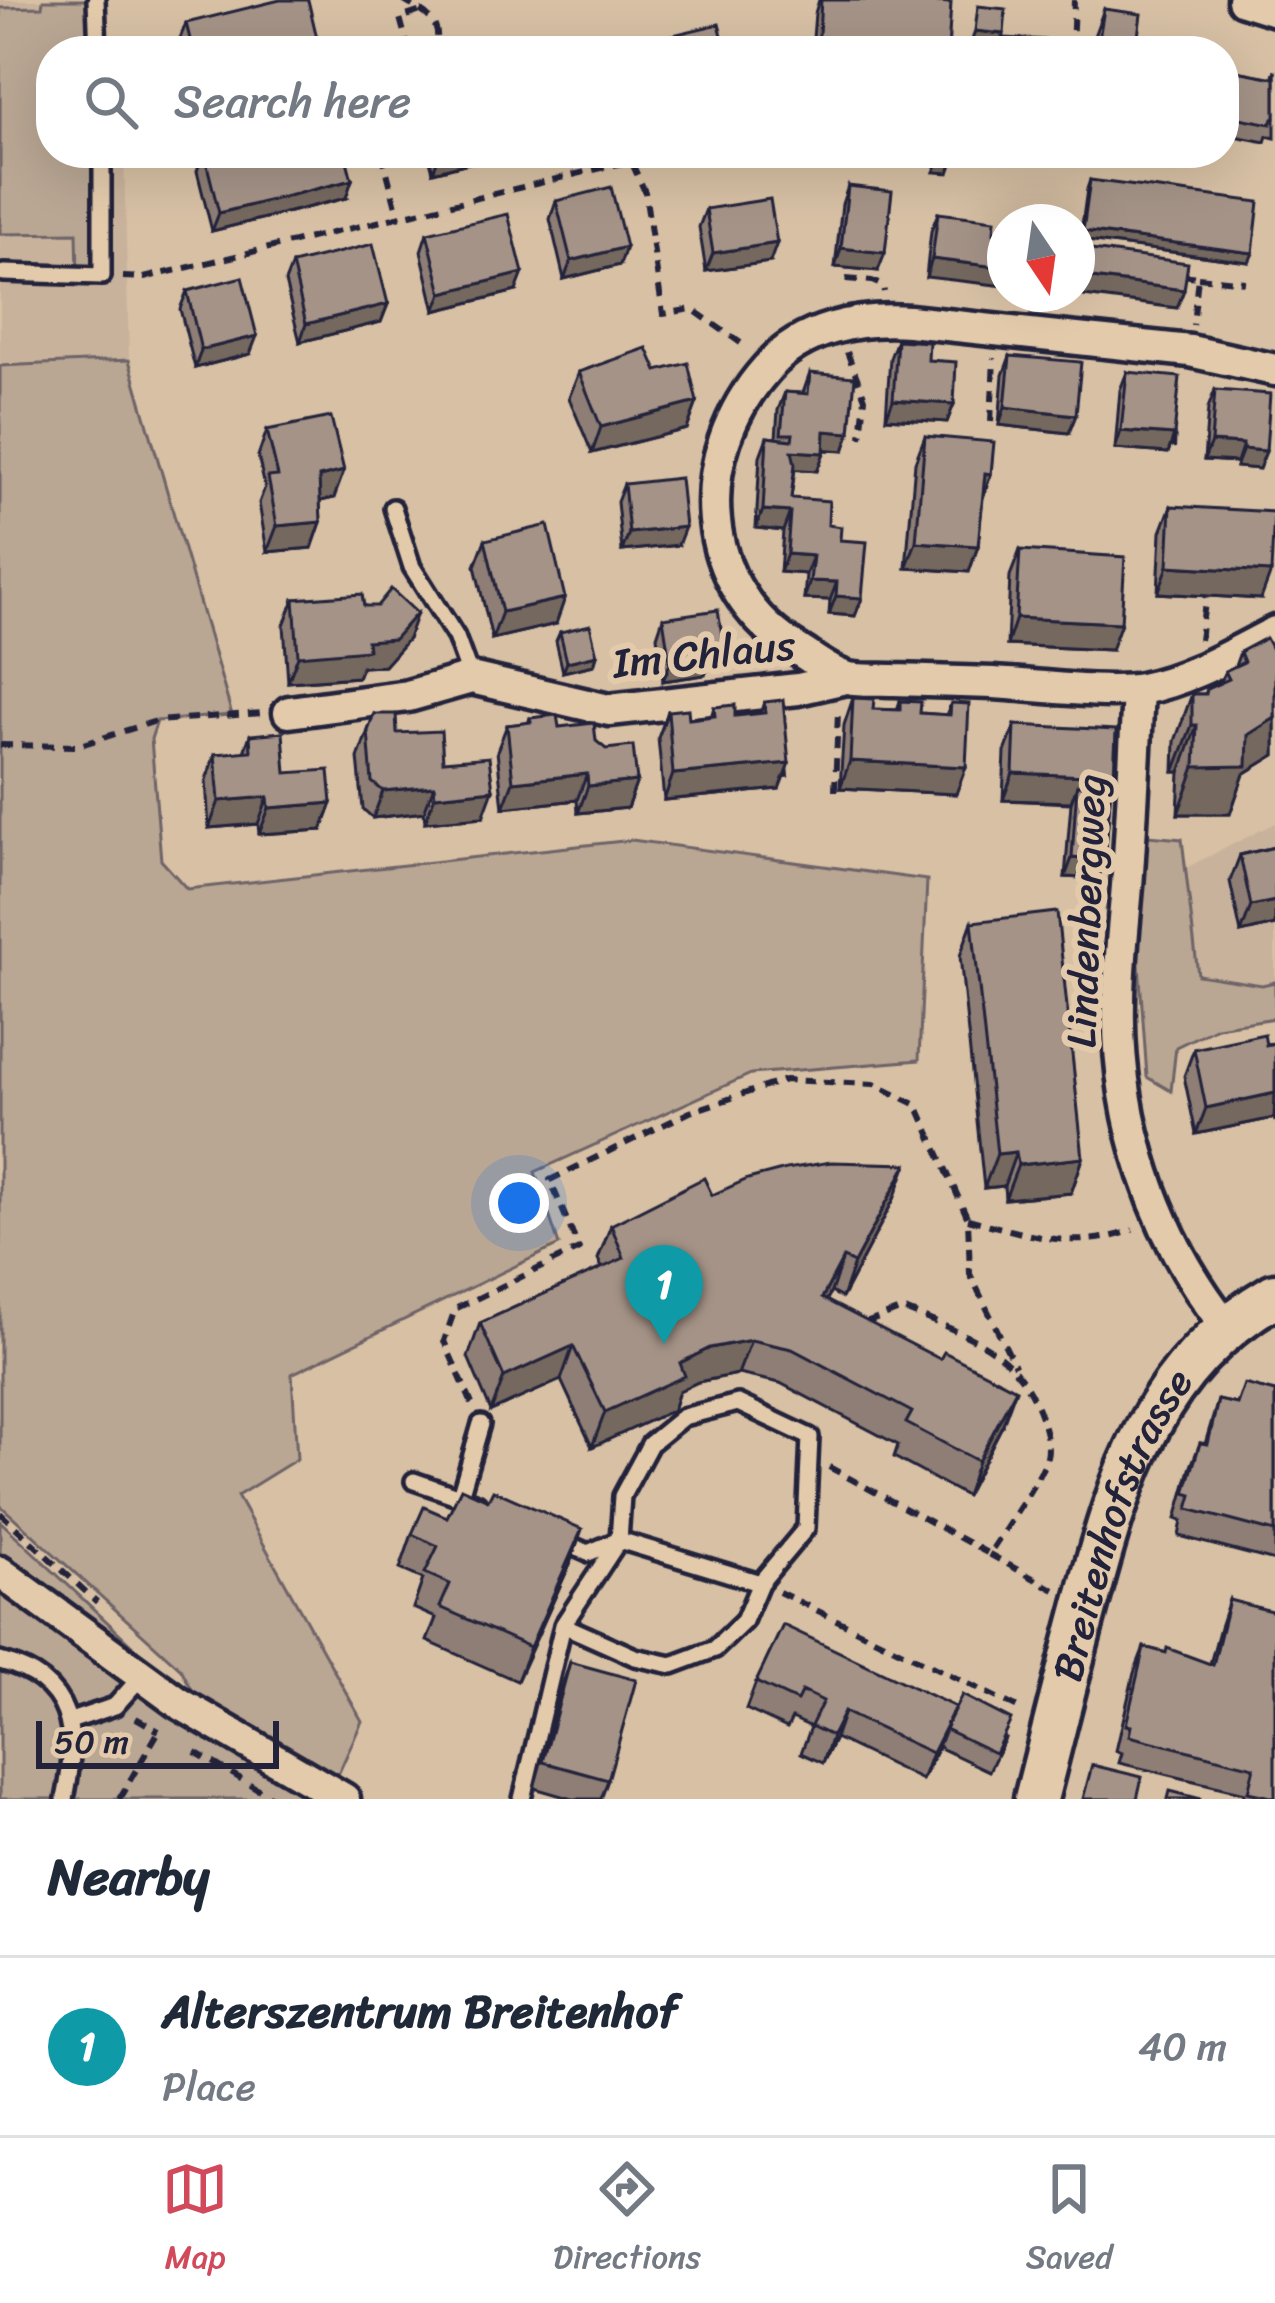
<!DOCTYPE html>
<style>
:root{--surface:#fff;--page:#f6f6f7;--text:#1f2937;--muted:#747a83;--line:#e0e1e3;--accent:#d1495b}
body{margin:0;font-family:Sriracha,sans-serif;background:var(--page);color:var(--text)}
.compass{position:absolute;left:987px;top:204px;width:108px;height:108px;border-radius:50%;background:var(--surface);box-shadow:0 12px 48px #0002;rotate:167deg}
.scale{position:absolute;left:36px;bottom:30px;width:243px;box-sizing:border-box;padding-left:12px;border:6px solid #22223b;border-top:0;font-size:33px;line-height:42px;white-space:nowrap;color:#22223b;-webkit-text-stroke:9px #e3caab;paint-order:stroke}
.you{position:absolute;left:519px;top:1203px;width:42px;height:42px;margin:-30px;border:9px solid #fff;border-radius:50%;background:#1a73e8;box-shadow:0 0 0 18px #1a73e833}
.badge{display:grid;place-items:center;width:78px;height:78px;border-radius:50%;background:var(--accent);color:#fff;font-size:39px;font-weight:700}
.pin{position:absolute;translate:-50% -99px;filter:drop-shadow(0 3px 6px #0008)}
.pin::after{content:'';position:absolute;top:63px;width:42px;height:36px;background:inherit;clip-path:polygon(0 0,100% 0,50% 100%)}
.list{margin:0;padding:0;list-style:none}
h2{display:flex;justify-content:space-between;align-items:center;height:156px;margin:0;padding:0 48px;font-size:51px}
h2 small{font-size:39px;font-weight:400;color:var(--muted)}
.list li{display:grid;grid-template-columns:78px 1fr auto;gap:36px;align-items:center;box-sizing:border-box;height:180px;padding:0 48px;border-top:3px solid var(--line)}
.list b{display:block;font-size:45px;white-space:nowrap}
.list p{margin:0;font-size:39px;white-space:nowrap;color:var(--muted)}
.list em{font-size:39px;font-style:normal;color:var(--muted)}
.icon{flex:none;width:66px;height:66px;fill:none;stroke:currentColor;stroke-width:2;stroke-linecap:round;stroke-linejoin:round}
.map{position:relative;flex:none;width:1275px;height:1799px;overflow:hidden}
.search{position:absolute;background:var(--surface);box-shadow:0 12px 48px #0002;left:36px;right:36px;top:36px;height:132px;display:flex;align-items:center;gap:30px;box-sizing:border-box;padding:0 42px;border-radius:48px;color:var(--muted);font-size:45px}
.sheet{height:336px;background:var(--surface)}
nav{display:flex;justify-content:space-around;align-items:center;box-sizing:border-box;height:168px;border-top:3px solid var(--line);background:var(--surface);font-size:33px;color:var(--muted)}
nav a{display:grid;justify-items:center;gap:6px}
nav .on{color:var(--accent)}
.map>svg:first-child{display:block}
</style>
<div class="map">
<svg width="1275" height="1799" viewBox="0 0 1275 1799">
<rect width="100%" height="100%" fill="#d7c0a4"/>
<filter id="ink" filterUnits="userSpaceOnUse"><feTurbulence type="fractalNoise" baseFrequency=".00833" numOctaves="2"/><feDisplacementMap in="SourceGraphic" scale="24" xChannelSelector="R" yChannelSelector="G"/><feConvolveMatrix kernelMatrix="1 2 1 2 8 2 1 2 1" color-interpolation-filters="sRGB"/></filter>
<g filter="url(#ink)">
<g fill="#c8b29b">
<path d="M0,0h96l-45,51v102h73l5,207 -129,6z"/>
<path d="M1275,823v169l-101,18 -16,-128z"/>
</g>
<g fill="#b9a693" stroke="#6e6467" stroke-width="3">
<path d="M43,0h53l2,51h-47v102h51v123h-24l-1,-43 -77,1v-226l42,-1z"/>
<path d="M129,360l103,355 -75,6 -6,18 10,121 26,29 445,-49 295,40 -8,180 -168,14 -216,98 24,73 -267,129 5,85 -60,37 125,225 -26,58 -139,-80 -16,-30 -181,-164v-1139z"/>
<path d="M1148,836l34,3 16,136 64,10 13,-3v36l-58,9 -41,20 -5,44 -24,-14 -11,-156z"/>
<path d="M0,1521l169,159 161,119h-330z"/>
</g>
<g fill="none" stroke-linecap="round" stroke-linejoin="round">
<g stroke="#22223b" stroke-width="24">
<g id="lane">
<path d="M96,0l2,51"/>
<path d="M4,273l98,3v-123"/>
<path d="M393,508l19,59 44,70 15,41"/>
<path d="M414,1481l63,22"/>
<path d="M460,1496l21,-72"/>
<path d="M559,1540l29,13 31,-13 141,43"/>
<path d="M0,1661c74,19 79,73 65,138"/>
<path d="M70,1721l45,-15 26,-29"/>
<path d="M522,1799l41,-174 56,-85 3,-44 28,-52 33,-27 55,-14 72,34 -4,91 -46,55 -16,38 -29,28 -43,16 -37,-8 -72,-32"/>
</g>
</g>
<g stroke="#22223b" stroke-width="39">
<g id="street">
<path d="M1243,0l32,10"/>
<path d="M1275,370l-85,-19 -281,-30c-49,-4 -107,7 -142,47 -78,87 -72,222 33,283 14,9 32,23 48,27 14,3 31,1 46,2 33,1 67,2 100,3 39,2 112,12 147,6 48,-9 91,-35 134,-57"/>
<path d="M1138,690c-3,61 -6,122 -10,183 -3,43 -9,86 -9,129 -3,116 35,234 108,325"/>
<path d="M289,712l119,-16 63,-18 138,32 189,-21 48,-11"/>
<path d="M0,1572l179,131 165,96"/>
</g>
</g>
<g stroke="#22223b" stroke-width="51">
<g id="secondary">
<path id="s1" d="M1036,1799c17,-66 33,-132 51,-198 34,-127 67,-236 188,-306"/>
</g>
</g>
<g stroke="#22223b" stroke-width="6" stroke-dasharray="12 9" stroke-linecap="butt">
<path d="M402,0c23,13 42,21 33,51"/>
<path d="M409,51l-9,-33 21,-7"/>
<path d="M1072,51l2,-51"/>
<path d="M382,153l17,65"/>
<path d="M1182,275l16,2 -5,48"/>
<path d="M123,277l21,1 487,-117 14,31 18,122 29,-5 53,37"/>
<path d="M1198,277l47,5"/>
<path d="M846,279l26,2 11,5 1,6"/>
<path d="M847,352l18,46 -4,39"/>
<path d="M991,422l3,-64"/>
<path d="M1173,448l1,-18"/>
<path d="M1200,640l6,-45"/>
<path d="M0,745l77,1 79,-25 106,-8"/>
<path d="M785,766l2,19"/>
<path d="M835,791l3,-80"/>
<path d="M968,1219c57,15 107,33 165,11"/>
<path d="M472,1404l-28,-63 11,-32 124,-60 -29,-69 140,-68 95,-32 89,4 43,21 51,114 2,55 45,92"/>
<path d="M829,1467l160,87c12,-19 54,-79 58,-97 3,-10 -2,-27 -5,-37 -24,-72 -74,-84 -140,-111l-39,15"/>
<path d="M0,1513l97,89"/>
<path d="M989,1554l66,36"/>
<path d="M779,1592l241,117"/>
<path d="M136,1718l23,13"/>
<path d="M195,1752l80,47"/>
<path d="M119,1799l40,-68 4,2"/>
</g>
<use href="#lane" stroke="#e3caab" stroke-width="15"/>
<use href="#street" stroke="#e3caab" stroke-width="30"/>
<use href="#secondary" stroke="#e3caab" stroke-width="42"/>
</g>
<g fill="#8e7e74" stroke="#22223b" stroke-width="3">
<path d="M819,0h2l127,51h-136l3,-38z"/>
<path d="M1104,9l32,42h-44l2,-15z"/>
<path d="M186,23l134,28h-138l-3,-10z"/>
<path d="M1226,69l46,9 3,-8v68l-8,-2 -2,6 -41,-8v-59z"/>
<path d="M204,153l142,45 -134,33 -15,-60z"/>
<path d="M428,153h80l-75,19z"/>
<path d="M1090,180l159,82 -169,-22 7,-51z"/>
<path d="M848,186l30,85 -43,-4 7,-63z"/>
<path d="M556,201l64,64 -56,14 -14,-60z"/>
<path d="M706,209l64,53 -64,9 -7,-44z"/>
<path d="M938,213l56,20 -68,44 5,-46z"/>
<path d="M427,233l89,58 -81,20 -14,-60z"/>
<path d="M292,264l96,40 -7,18 -81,20 -15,-60z"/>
<path d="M187,291l63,63 -55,14 -15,-59z"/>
<path d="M897,340l31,20 26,44 -7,18 -61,-4 4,-60z"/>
<path d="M1010,356l59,77 -70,-8 4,-50z"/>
<path d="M657,371l40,31 -10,27 -95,24 -23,-55 10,-26z"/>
<path d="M1127,372l47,63 -6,18 -53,-4 5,-59z"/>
<path d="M810,373l40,60 -6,18 -20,-1 -7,21 -22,-2 -4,29 37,27 12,15 22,58 -7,18 -26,-2 1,-14 -26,-1 2,-25 -26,-2 3,-41 -27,-3 4,-72 7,-19 9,1 2,-28 7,-18 18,1z"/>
<path d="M1215,390l51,61 -7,18 -23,-2 1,-5 -33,-2 4,-52z"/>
<path d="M267,430l67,68 -14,3 1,21 -9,26 -45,4 -8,-49 6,-16 -7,-31z"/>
<path d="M925,436l66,38 -8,24 -5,48 -9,26 -63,-4 9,-106z"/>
<path d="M624,484l54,61 -56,6 -5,-49z"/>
<path d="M1171,506l90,93 -103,-6 3,-61z"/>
<path d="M485,540l71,84 -64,15 -17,-73z"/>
<path d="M1020,550l91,100 -104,-5 3,-69z"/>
<path d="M294,599l70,7 44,33 -24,27 -22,1 -4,10 -70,5 -4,-57z"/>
<path d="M663,618l54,49h-9l-3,8 -42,6 -6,-45z"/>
<path d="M560,632l37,23 -3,10 -31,7 -7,-31z"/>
<path d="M1240,652l35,3v100l-31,19 -14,40h-52l2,-42h-6l1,-31 17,-47h13l2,-5 14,-7 4,-11 10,-5z"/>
<path d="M853,698l20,11 24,1 3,-9 20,12 26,2 5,-12 5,91 -116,-6 4,-63z"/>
<path d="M764,702l15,87 -115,11 -6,-62 10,-27 21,8 22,-2 3,-10 21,9 25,-2z"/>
<path d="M374,714l23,19 46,28 40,56 -58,5 -1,-10 -51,6 -10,-9 -5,-51z"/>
<path d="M530,718l66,23 41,40 -10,27 -49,5 -1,-13 -74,8 -6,-57 10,-26 21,-2z"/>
<path d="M1015,725l99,52 -3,8 -6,76 -7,18 -33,-2 6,-74 -68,-3 2,-48z"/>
<path d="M250,735l36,38 46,30 -10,27 -63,4 -1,-10 -49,4 -3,-48 9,-26 29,-2z"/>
<path d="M1275,847v78l-34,8 -11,-52 10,-26z"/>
<path d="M972,922l111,236 -12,35 -66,6 -1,-13 -20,2 -24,-232z"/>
<path d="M1275,1043v79l-1,-4 -78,16 -12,-58 10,-27z"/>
<path d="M712,1195l182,4 -52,99 -11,-6 -5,8 177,124 -37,72 -72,-39 4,-12 -118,-62 -42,-9 -40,8 -19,9 -6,19 -81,37 -31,-67 -70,31 -23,-54 12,-34 122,-55 -4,-9 13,-34z"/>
<path d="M1275,1392v169l-96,-25 3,-15 -6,-2 14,-50 10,-26 5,1 13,-44 18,4z"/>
<path d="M447,1517l123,47 -53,117 -90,-40 9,-23 -23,-10 10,-29 -23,-10 12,-35z"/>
<path d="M1229,1600l46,199h-32l1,-6 -125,-30 3,-10 -6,-2 18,-78 10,-26 66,17 10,-37z"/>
<path d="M570,1662l38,118 -7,19h-29l-38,-11 27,-99z"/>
<path d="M756,1682l249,56 -16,33 -51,-24 -16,33 -87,-42 -12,25 -22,-10 10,-26 -19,-9 -5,10 -41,-19z"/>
</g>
<g fill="#74675e" stroke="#22223b" stroke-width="3">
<path d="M975,31l29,3 -4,9 -28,-3z"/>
<path d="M440,153h68l-75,19z"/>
<path d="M938,163l14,1 -3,9 -15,-1z"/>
<path d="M352,180l-6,18 -134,33 7,-18z"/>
<path d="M1083,231l170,22 -4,9 -169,-22z"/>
<path d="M777,243l-7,19 -64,9 7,-18z"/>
<path d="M626,247l-6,18 -56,14 7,-18z"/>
<path d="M841,248l44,5 -7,18 -43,-4z"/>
<path d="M932,259l73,9v18l-79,-9z"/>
<path d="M523,273l-7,18 -81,20 7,-18z"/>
<path d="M1077,276l107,14 -7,18 -109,-14h9z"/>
<path d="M388,304l-7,18 -81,20 6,-18z"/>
<path d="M257,336l-7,18 -55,14 6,-18z"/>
<path d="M893,400l61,4 -7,18 -61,-4z"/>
<path d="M697,402l-10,27 -95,24 9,-26z"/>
<path d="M1005,407l71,8 -7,18 -70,-8z"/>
<path d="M825,431l25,2 -6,18 -26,-2z"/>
<path d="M1121,431l53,4 -6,18 -53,-4z"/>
<path d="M1211,442l32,2 -6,18 -33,-2z"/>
<path d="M1243,449l23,2 -7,18 -23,-2z"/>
<path d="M792,451l32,2 -7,18 -32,-2z"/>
<path d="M344,471l-10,27 -25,6 10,-27z"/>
<path d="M985,473l6,1 -9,26z"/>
<path d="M763,510l27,2 -7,19 -27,-3z"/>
<path d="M321,522l-9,26 -45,4 10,-26z"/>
<path d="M685,527l-7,18 -56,6 7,-18z"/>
<path d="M916,542l62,4 -9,26 -63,-4z"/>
<path d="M787,554l26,2 -7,18 -26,-2z"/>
<path d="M1168,566l103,6 -10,27 -103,-6z"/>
<path d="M810,581l27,1 -7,18 -26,-1z"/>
<path d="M836,596l26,2 -7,18 -26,-2z"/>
<path d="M565,598l-9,26 -64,15 10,-27z"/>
<path d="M417,613l-9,26 -24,27 -22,1 -4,10 -70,5 10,-26 69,-15z"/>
<path d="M1016,618l105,5 -10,27 -104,-5z"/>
<path d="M724,648l-7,19h-9l-3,8 -42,6 7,-18 41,-13z"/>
<path d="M597,655l-3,10 -31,7 4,-10z"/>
<path d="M1275,718v37l-31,19 -14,40h-52l17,-47z"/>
<path d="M1192,725h5l-17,47h-6z"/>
<path d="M850,761l116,6 -10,27 -116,-6z"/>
<path d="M789,763l-10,26 -115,11 9,-26z"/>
<path d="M1013,773l101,4 -10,26 -27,-18 -6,17 -68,-2z"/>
<path d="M587,774l-10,26 -74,8 10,-26z"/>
<path d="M637,781l-10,27 -49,5 10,-27z"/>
<path d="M434,786l-10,26 -51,6 10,-27z"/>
<path d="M493,790l-10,27 -58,5 10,-26z"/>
<path d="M268,797l-10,27 -49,4 10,-27z"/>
<path d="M332,803l-10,27 -63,4 10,-26z"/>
<path d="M1072,858l33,3 -7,18 -33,-2z"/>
<path d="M1275,901v24l-34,8 10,-27z"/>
<path d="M1275,1093l-1,25 -78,16 10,-26z"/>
<path d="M1016,1152l-12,34 -20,2 13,-34z"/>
<path d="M1083,1158l-12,35 -66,6 13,-34z"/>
<path d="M907,1164l-13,35 -52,99 12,-35z"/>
<path d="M843,1258l-12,34 -21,40 12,-34z"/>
<path d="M751,1340l-13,34 -40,8 -19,9 -6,19 -81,37 13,-35 75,-49 30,-15z"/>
<path d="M573,1346l-12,34 -70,31 13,-34z"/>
<path d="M1016,1389l-13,35 -37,72 12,-35z"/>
<path d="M582,1529l-12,35 -53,117 13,-34z"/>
<path d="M844,1712l-9,26 -12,25 9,-27z"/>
<path d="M945,1729l-7,18 -16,33 10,-27z"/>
</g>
<g fill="#a59387" stroke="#22223b" stroke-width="3">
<path d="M280,0h28l12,51h-127l-7,-28z"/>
<path d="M821,0h81l49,3 -3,48h-130z"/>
<path d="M978,6l28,3 -2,25 -29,-3z"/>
<path d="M1104,9l37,5 -5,37h-39z"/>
<path d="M719,24l7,27h-59l-3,-14z"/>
<path d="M1002,38l50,2 -1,11h-49z"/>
<path d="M1160,47l26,4h-27z"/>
<path d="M1226,69l48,9 1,-7v47h-2l-2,6 -47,-9v-34z"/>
<path d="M204,153h141l7,27 -133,33z"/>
<path d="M938,153h14v11l-14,-1z"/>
<path d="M1090,180l169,22 -6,51 -170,-22z"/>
<path d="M848,186l44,5 -7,62 -44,-5z"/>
<path d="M611,187l15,60 -55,14 -15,-60z"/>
<path d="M770,199l7,44 -64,10 -7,-44z"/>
<path d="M938,213l57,7 -1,13 11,1v34l-73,-9z"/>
<path d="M508,214l15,59 -81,20 -15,-60z"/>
<path d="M373,244l15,60 -82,20 -14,-60z"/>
<path d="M1077,248l111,15 -4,27 -107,-14z"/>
<path d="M242,277l15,59 -56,14 -14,-59z"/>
<path d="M897,340l32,2 -1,18 28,2 -2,42 -61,-4z"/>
<path d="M647,348l10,23 31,-8 9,39 -96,25 -22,-55z"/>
<path d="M1010,356l71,6 -5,53 -71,-8z"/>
<path d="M1127,372l53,5 -6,58 -53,-4z"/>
<path d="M810,373l45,4 -5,56 -25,-2 -1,22 -32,-2 3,13 -4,34 38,3 -1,24 13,2 -1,13 27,2 -5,56 -26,-2 1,-14 -27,-1 3,-25 -26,-2 3,-42 -27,-2 4,-73 25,3 1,-6h-12l4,-42 23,2z"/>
<path d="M1215,390l55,4 -4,57 -23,-2v-5l-32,-2z"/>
<path d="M331,417l13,54 -25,6 2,45 -44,4 -9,-49 10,-1 -11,-46z"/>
<path d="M925,436l69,6 -3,32 -6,-1 -7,73 -62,-4z"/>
<path d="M680,478l5,49 -56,6 -5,-49z"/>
<path d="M1171,506l103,6 -3,60 -103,-6z"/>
<path d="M548,525l17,73 -63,14 -17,-72z"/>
<path d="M1020,550l105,7 -4,66 -105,-5z"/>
<path d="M391,589l26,24 -23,26 -27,2 1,9 -70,6 -4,-57 68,-5 2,12h13z"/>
<path d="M718,610l6,38 -13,2 1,7 -42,6 -7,-45z"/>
<path d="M590,625l7,30 -30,7 -7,-30z"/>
<path d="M1266,638l9,17v63l-27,17 -1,31 -52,1 2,-42h-5v-31h14l1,-5 22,-10 -4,-8 19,-9 -4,-10z"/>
<path d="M853,698l21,1 -1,10 27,1v-9l21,1 -1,11 30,2 1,-12 18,1 -3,63 -116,-6z"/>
<path d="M783,700l6,63 -116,11 -5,-63 20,-2 1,10 26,-3 -1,-9 21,-2v11l30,-3 -1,-11z"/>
<path d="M374,714h22l1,19 44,-2 2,30 46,-4 4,33 -58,6 -1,-10 -51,5 -11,-9 -4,-51z"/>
<path d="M557,715l2,12 35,-4 2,18 10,8 27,-3 4,35 -49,5 -1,-12 -74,8 -6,-57 24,-3 -1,-4z"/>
<path d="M1015,725l101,5 -2,47 -101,-4z"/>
<path d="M283,732l3,41 43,-3 3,33 -63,5 -1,-11 -49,4 -4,-47 36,-3 -1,-16z"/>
<path d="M1077,785h34l-6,76 -33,-3z"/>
<path d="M1275,847v54l-24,5 -11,-51z"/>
<path d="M1057,912l26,246 -65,7 -2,-13 -19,2 -25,-232z"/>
<path d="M1264,1034l2,11 9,-2v50l-69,15 -12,-59z"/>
<path d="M831,1162l76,2 -53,99 -11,-5 -21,40 118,61 4,-7 72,37 -38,72 -72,-38 6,-11 -120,-63 -41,-9 -41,8 -30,15 5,13 -80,36 -32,-66 -69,31 -24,-54 144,-65 -13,-33 93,-47 8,17 36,-16 38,-10z"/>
<path d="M1244,1384l31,8v140l-87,-23 4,-14 -7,-2 15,-50 8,1 10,-44 19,4z"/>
<path d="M461,1488l27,12 5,-10 89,39 -52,118 -90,-40 10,-23 -25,-11 13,-27 -26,-12 12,-27 23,10z"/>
<path d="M1229,1600l46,12v186l-27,-6 6,-25 -125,-31 2,-10 -5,-1 18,-78 22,6 1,-5 46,17z"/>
<path d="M783,1625l172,82 -23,46 -88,-41 -12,24 -21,-10 12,-25 -21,-10 -5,10 -41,-19z"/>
<path d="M570,1662l66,18 -28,100 -65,-18z"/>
<path d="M962,1695l49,25 -16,33 -50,-24z"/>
<path d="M1092,1765l50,12 -5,22h-54z"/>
<path d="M1170,1791l31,8h-33z"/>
</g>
</g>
<g text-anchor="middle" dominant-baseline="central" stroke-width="12" stroke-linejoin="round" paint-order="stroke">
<g font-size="42" fill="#22223b" stroke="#e3caab">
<text transform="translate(704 654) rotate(-6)">Im Chlaus</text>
<text transform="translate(1086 911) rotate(-88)">Lindenbergweg</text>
<text stroke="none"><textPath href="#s1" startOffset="288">Breitenhofstrasse</textPath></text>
</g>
</g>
</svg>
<svg class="compass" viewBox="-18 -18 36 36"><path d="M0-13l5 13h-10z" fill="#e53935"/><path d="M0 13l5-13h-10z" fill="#747a83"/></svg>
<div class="scale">50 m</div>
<div class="you"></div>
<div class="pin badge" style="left:664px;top:1344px;background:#0f9aa8">1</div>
<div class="search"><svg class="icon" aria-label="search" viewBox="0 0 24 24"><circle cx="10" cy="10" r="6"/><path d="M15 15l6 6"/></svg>Search here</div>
</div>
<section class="sheet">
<h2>Nearby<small></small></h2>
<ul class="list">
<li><span class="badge" style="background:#0f9aa8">1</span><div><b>Alterszentrum Breitenhof</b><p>Place</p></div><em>40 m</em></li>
</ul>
</section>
<nav>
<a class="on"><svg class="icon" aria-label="map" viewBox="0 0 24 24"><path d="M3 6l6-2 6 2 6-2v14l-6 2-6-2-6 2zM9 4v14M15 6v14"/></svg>Map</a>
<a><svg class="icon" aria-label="directions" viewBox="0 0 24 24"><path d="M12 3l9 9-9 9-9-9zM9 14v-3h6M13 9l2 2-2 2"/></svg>Directions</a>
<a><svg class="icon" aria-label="saved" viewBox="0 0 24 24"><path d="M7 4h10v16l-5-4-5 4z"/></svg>Saved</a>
</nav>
